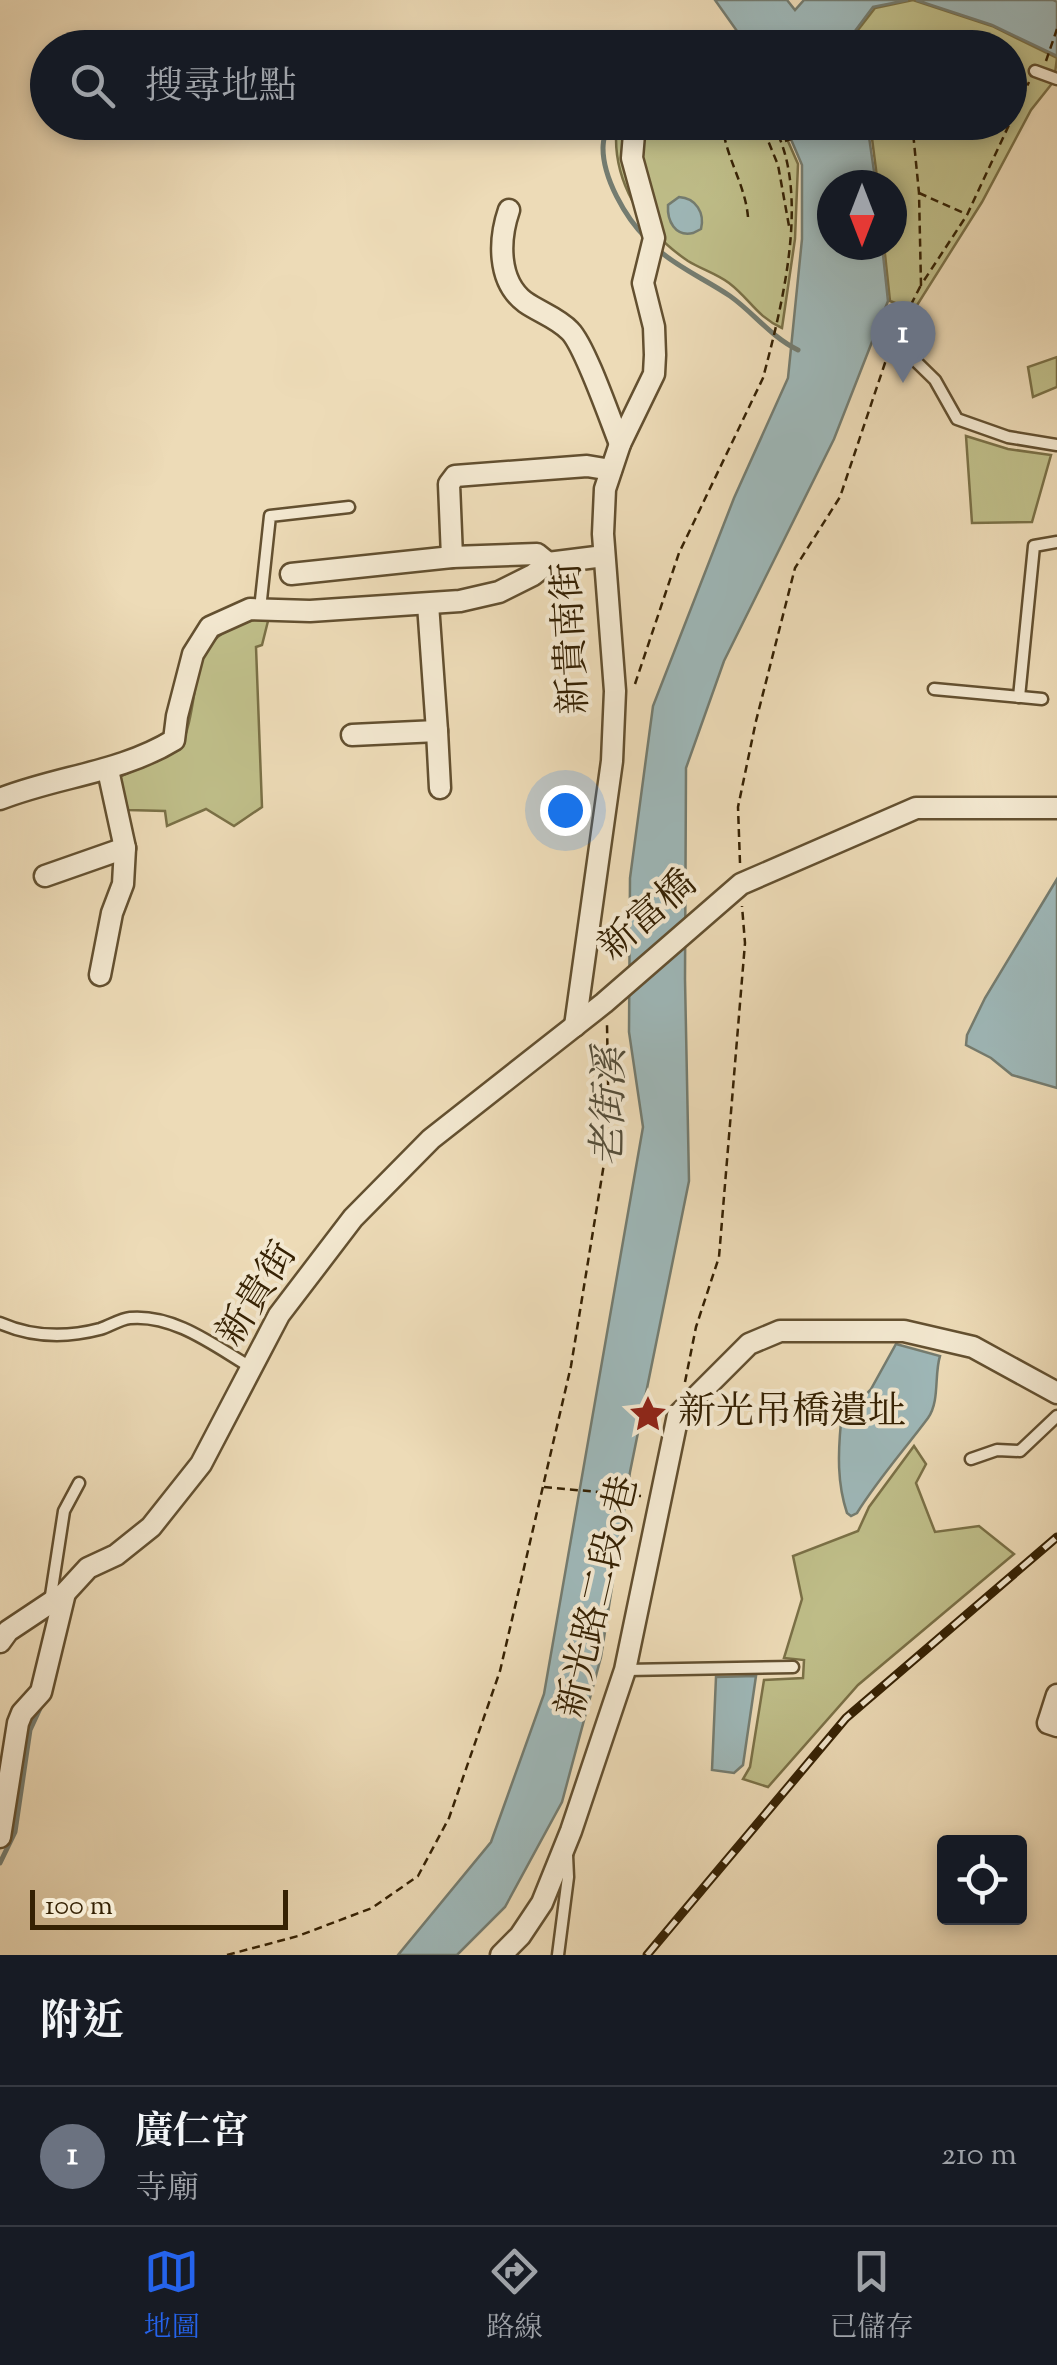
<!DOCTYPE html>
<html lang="zh-TW">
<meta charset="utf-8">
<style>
:root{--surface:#171b24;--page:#242831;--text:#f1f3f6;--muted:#9ea1a6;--line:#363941;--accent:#2563eb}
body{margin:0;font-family:"Sorts Mill Goudy","Noto Serif TC",serif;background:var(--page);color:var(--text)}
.controls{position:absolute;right:30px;bottom:30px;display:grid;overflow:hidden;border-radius:10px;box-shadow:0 5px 15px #0003}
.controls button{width:90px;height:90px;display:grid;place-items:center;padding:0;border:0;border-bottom:2px solid var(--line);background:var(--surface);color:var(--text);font:50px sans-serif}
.compass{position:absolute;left:817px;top:170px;width:90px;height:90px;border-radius:50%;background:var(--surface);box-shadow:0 5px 15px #0003;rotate:180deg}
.scale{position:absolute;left:30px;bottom:25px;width:258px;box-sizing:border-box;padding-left:10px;border:5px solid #352103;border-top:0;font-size:28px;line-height:35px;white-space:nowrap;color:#352103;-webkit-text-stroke:8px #f3e8d0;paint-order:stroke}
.you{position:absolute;left:565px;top:810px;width:35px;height:35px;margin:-25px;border:8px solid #fff;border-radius:50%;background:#1a73e8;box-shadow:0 0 0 15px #1a73e833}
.badge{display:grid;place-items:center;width:65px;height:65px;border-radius:50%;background:var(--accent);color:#fff;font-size:32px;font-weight:700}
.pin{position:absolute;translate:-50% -82px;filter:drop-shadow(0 2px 5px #0008)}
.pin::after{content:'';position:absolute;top:52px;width:35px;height:30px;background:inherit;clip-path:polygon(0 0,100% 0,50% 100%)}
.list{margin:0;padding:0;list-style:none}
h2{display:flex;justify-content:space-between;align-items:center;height:130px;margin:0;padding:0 40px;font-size:42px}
h2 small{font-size:32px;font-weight:400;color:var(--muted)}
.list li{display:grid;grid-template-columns:65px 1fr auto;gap:30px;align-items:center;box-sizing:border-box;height:140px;padding:0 40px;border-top:2px solid var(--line)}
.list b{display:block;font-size:38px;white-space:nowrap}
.list p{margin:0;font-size:32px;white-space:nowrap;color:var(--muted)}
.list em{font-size:32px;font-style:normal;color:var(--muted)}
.icon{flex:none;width:55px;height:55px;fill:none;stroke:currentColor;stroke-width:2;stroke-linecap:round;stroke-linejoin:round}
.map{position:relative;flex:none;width:1057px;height:1955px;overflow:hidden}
.search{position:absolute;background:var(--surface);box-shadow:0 5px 15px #0003;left:30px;right:30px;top:30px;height:110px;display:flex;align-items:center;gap:25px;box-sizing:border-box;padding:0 35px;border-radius:55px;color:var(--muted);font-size:38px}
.sheet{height:270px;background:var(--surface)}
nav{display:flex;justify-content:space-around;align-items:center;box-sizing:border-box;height:140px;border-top:2px solid var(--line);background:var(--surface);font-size:28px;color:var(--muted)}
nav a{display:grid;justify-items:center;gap:5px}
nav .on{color:var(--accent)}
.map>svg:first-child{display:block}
</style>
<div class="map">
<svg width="1057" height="1955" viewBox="0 0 1057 1955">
<rect width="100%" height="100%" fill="#eddbb7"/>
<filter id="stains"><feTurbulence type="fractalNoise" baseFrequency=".002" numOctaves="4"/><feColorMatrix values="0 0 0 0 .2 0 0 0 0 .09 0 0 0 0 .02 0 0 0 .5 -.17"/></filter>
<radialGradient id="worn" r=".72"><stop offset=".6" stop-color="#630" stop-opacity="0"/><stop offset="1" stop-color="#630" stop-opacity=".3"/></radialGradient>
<g fill="#bfbe89" stroke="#7a7046" stroke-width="2.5">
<path d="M913,0l79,26 65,32 -3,23 -23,29 -49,92 -68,108 -24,-9 -6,-56h8v-60h-14l-8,-62 140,-1v-74l-158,-1 -1,-8 24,-31z"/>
<path d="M724,40l19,7h-97l15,-5z"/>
<path d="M617,123h163l18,41 -3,75 -13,89c-26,-12 -32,-29 -53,-45 -12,-9 -28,-14 -41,-22 -46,-31 -78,-82 -71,-138z"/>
<path d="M1057,357v30l-24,10 -5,-30z"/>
<path d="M966,436l42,13 43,6 -19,67 -60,1z"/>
<path d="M269,617l-7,28 -6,2 6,160 -28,19 -28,-17 -39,17 -2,-15 -37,-1 -11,-32 63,-29c27,-59 -3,-119 89,-132z"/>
<path d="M914,1446l12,18 -10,19 19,49 44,-6 35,28 -156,131 -90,102 -25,-8 7,-12 14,-87 39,-2 1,-18 -20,-2 18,-59 -9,-43 65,-25 11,-24z"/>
</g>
<g fill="#9eb8b9" stroke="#747c70" stroke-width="2.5">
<path d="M715,0h72l8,10 9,-10h104l-35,7 -30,40 -94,1z"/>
<path d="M916,0h137l4,2v54l-65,-31z"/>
<path d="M784,123h83l9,62h-44v60h50l6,56 -54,138 -110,222 -38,107 -1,211 4,202 -59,291 -29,185 -39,145 -57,105 -48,48h-59l93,-113 53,-148 99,-567 -14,-95 1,-154 23,-172 81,-208 54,-120 14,-139v-74z"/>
<path d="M679,197c17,1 26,16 22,32l-8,4c-18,4 -26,-12 -25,-28z"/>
<path d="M1057,879v209l-45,-13 -21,-17 -25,-13 1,-10 18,-37z"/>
<path d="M896,1344l44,12c-6,19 0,45 -12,62 -23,31 -50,61 -71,95l-6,3 -4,-3c-10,-30 -9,-60 -6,-91l30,-33z"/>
<path d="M756,1676l-13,89 -9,8 -22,-3 4,-93z"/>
</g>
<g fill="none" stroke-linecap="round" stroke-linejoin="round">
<g stroke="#747c70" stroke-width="5">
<path d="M607,122c-1,8 -4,18 -4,26 0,30 22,69 43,90"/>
<path d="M657,249c23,20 48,30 73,47 24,17 41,41 68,54"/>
<path d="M0,1863l15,-31 15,-102 12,-26"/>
</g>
<g stroke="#635030" stroke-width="15">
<g id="service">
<path d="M1035,71l22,8"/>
<path d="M893,339l42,41 22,39 51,18 49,8"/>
<path d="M260,609l10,-93 79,-9"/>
<path d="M934,689l108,10"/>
<path d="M1019,697l15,-151 23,-4"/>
<path d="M0,1323c32,14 66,15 100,6 10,-3 20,-10 30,-11 45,-4 86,29 122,50"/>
<path d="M971,1459l26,-9 23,1 37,-35"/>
<path d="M50,1602l14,-91 15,-28"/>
<path d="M626,1670l167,-3"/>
<path d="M558,1955l10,-78 -1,-22"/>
</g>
</g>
<g stroke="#635030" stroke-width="25">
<g id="minor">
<path d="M509,210c-10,29 -12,71 16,92 14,10 33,16 45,29 15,15 40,88 50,113"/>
<path d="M452,557l-3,-73 6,-8 132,-10 24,4"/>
<path d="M291,574l161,-17 85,-3 11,9"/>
<path d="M437,731l3,57"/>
<path d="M352,735l85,-4 -9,-127"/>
<path d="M0,799c58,-23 120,-26 174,-59l3,-24 16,-62 17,-27 40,-18 60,2 150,-10 39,-9 34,-17 15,-12 56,-7"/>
<path d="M45,876l80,-28"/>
<path d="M100,975l12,-62 11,-29 2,-36 -17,-78"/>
<path d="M575,1026l37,-265 3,-70 -12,-157 2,-45 15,-45 34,-70 1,-19 -1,-28 -11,-44 11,-45 -22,-80 3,-36"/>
<path d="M0,1642l8,-11 57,-38 23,-25 28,-13 35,-28 50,-63 78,-149 74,-97 78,-79 173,-136 137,-119 175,-76h141"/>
<path d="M1057,1695l-9,28 9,3"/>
<path d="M0,1837l18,-114 4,-10 19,-21 24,-99"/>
<path d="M501,1955l19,-19 22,-33 29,-72 54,-161 53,-255 71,-71 31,-13h124l69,16 84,46"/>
</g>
</g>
<g stroke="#352103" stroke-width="2.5" stroke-dasharray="8 5" stroke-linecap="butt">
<path d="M905,48l12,-9 48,9"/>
<path d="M1046,61l11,-32"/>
<path d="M1010,62l11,4"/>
<path d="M722,122c3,35 23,61 26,95"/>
<path d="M755,122l7,4 16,39 11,61"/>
<path d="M912,122l7,71 2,92 46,-70 62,-133"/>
<path d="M785,141l57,-19"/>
<path d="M919,193l47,21"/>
<path d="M899,328l22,-43"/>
<path d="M635,684l44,-131 84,-175c19,-72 49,-188 9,-255l-10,3"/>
<path d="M740,863l-2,-56 18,-86 39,-153 45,-71 48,-143"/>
<path d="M685,1382l11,-55 23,-70 26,-314 -3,-37"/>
<path d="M544,1487l97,9"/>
<path d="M227,1955l71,-19 74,-28 46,-32 31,-58 51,-147 71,-305 38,-233 -2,-109"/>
</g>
<use href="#service" stroke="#f3e8d0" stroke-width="10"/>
<use href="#minor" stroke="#f3e8d0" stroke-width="20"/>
<g stroke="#352103" stroke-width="9">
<path id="rail" d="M647,1955l199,-237 211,-181"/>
</g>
<use href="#rail" stroke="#f3e8d0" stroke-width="5" stroke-dasharray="15" stroke-linecap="butt"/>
</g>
<defs>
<g id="sight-bare" transform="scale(3)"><path d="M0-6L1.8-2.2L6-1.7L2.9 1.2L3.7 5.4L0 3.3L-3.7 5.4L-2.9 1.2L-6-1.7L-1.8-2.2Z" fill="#8f2418" stroke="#f3e8d0" stroke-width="2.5" paint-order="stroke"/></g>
</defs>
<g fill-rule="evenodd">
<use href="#sight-bare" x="648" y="1414"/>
</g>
<g text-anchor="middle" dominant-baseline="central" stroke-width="8" stroke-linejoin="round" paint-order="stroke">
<g font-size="38" fill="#352103" stroke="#f3e8d0">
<text transform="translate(573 638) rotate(-93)">新貴南街</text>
<text transform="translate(649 917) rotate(-41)">新富橋</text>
<text transform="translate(259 1295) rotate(-58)">新貴街</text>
<text transform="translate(600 1597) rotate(-77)">新光路二段9巷</text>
</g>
<g font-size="38" fill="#352103" stroke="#f3e8d0" text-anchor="start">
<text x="678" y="1414">新光吊橋遺址</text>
</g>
<g font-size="40" font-style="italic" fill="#544e3a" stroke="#f3e8d0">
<text transform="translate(612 1107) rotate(-89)">老街溪</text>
</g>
</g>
<rect width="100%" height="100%" filter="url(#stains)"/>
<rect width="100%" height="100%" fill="url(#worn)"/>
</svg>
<div class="controls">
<button><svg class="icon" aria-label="locate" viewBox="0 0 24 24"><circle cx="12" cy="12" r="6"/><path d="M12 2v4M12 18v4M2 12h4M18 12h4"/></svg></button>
</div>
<svg class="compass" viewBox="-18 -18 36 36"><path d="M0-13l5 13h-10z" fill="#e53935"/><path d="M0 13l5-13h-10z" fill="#9ea1a6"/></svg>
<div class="scale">100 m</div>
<div class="you"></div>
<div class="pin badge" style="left:903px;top:383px;background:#6b7280">1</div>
<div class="search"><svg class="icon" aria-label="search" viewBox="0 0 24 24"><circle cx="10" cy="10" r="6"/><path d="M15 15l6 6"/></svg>搜尋地點</div>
</div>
<section class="sheet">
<h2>附近<small></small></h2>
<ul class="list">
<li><span class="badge" style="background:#6b7280">1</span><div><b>廣仁宮</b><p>寺廟</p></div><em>210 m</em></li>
</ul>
</section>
<nav>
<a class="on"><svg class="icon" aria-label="map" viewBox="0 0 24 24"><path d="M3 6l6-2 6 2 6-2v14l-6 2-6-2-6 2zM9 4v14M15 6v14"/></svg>地圖</a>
<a><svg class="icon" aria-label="directions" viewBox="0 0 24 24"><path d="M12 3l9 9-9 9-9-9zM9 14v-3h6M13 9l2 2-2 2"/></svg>路線</a>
<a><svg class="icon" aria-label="saved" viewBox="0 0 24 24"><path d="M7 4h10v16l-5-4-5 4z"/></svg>已儲存</a>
</nav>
